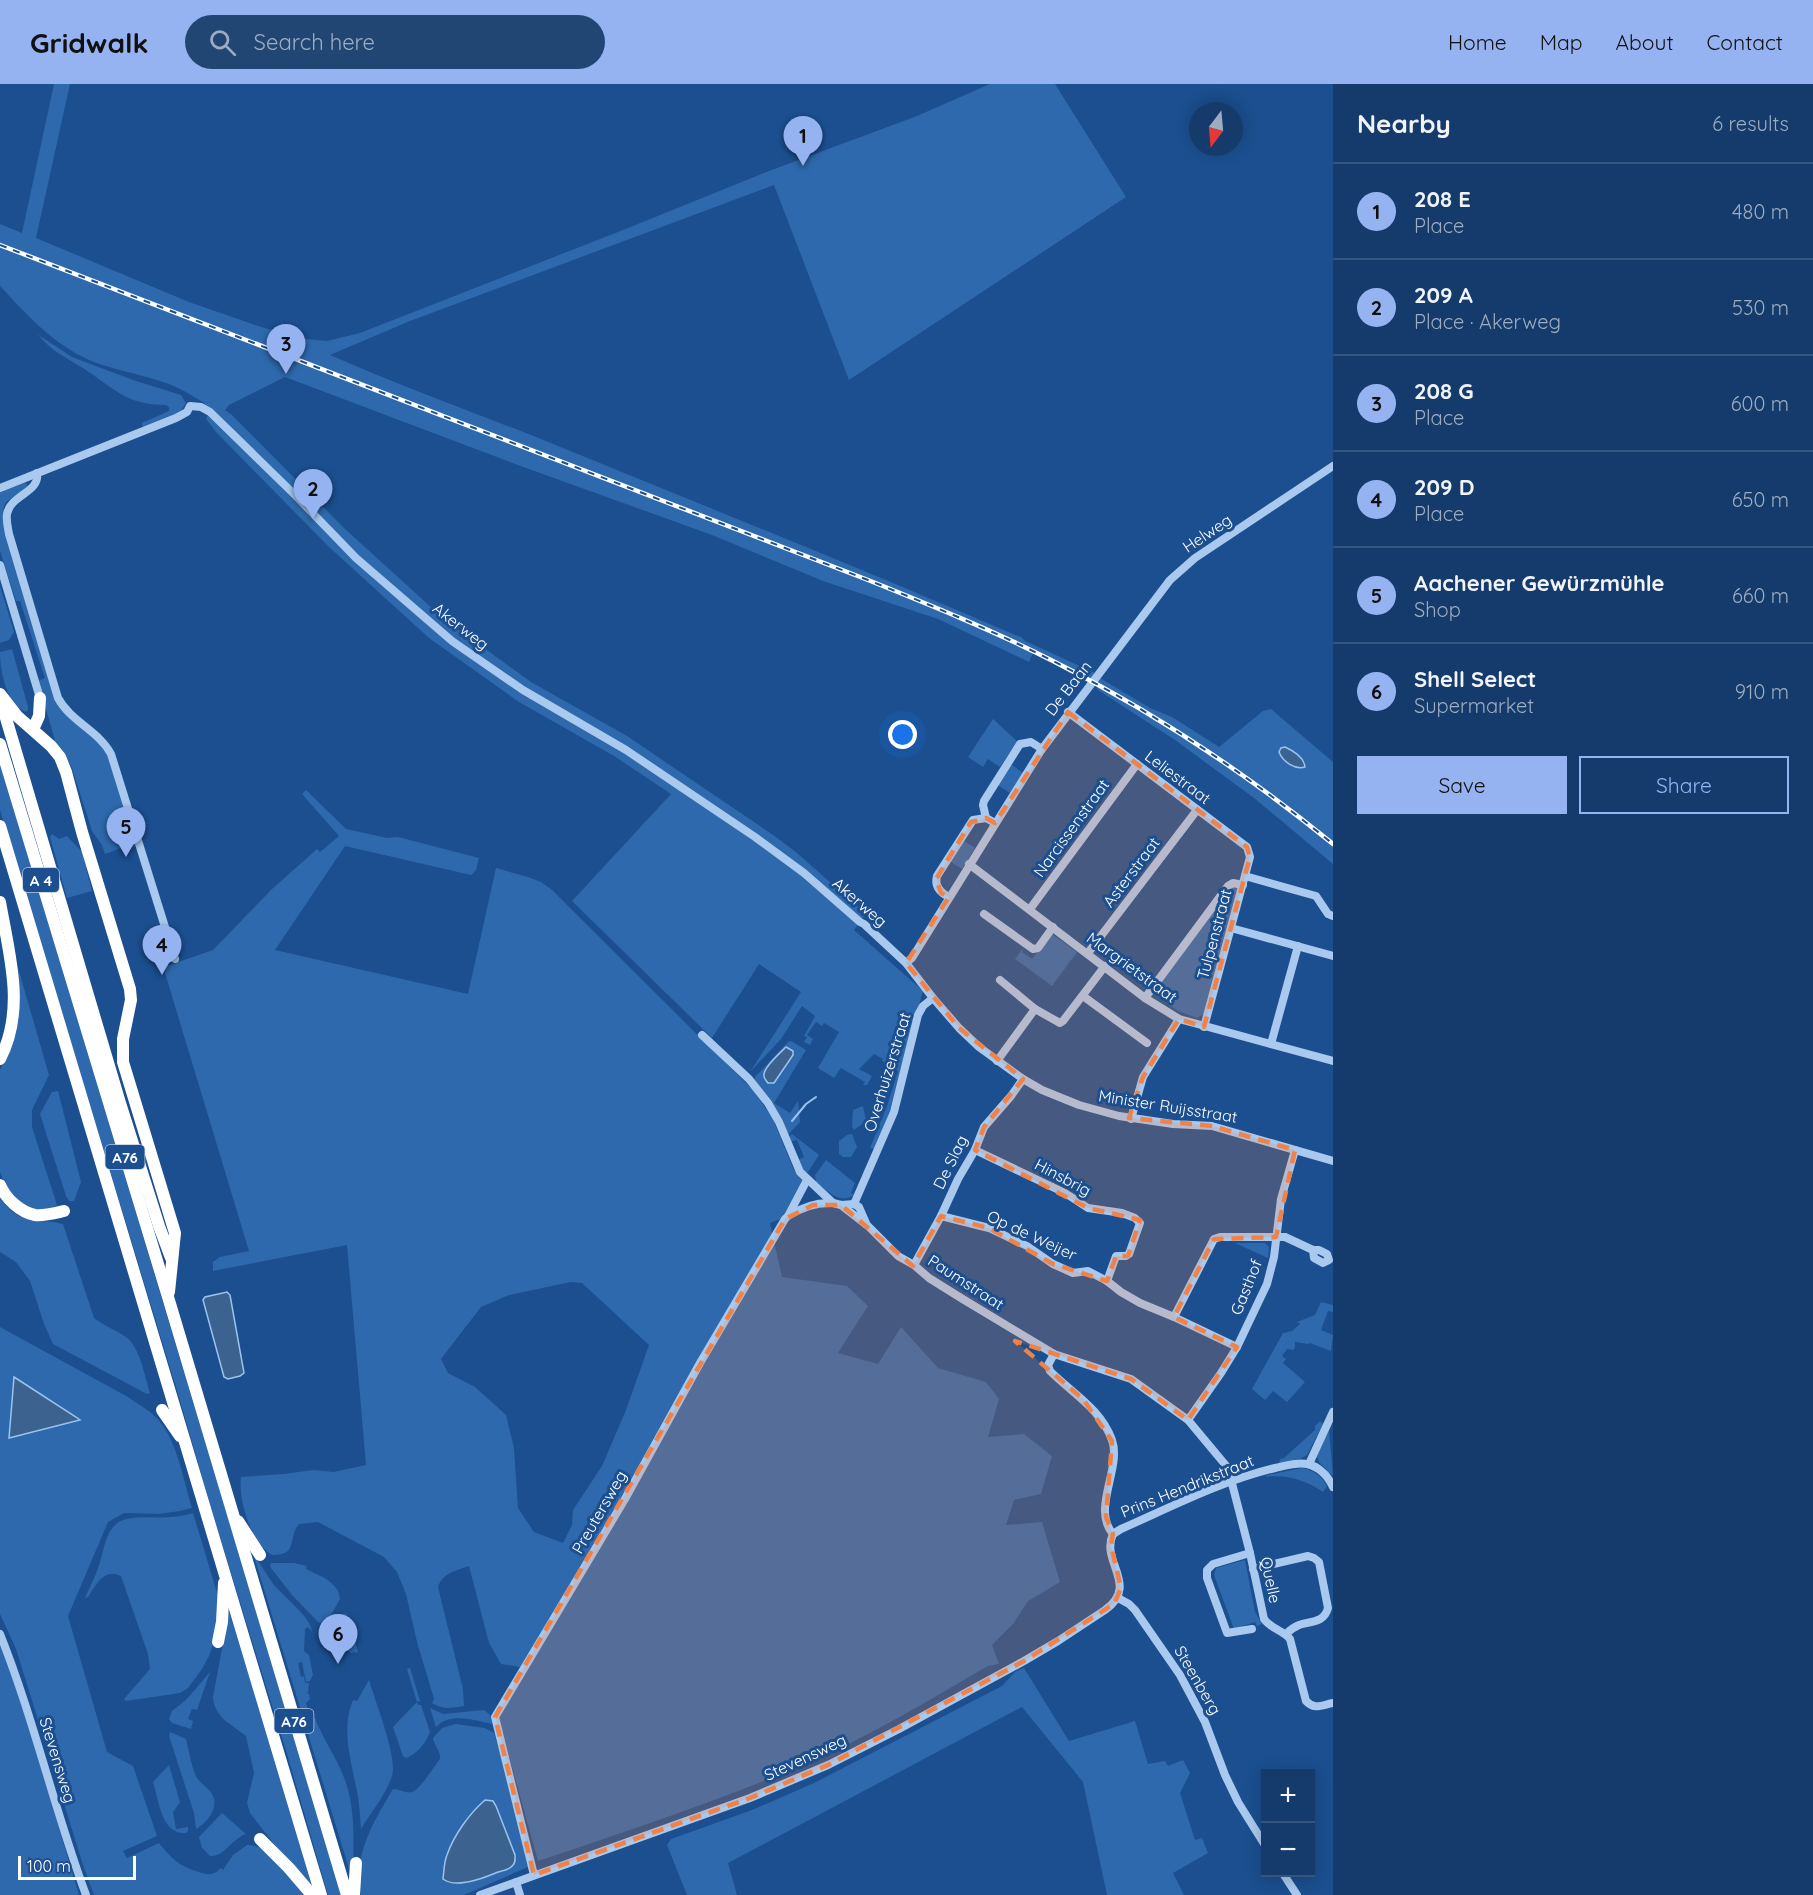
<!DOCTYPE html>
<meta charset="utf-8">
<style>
:root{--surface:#143b6b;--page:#214673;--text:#f1f3f6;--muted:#9dadc1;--line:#33557e;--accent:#95b2f1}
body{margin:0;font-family:Quicksand,sans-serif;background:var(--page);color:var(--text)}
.controls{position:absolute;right:18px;bottom:18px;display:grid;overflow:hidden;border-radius:0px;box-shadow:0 3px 15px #0003}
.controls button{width:54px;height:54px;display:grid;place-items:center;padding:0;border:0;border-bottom:2px solid var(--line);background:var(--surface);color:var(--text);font:30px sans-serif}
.compass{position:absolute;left:1189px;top:18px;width:54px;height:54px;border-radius:50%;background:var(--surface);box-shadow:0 3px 15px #0003;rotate:196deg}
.scale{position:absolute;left:18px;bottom:15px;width:118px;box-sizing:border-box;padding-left:6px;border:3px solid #fff;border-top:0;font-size:16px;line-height:21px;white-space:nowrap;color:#fff;-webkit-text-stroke:4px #1b4f8f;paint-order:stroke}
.you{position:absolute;left:903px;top:651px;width:21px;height:21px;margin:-15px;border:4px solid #fff;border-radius:50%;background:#1a73e8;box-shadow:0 0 0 9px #1a73e833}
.badge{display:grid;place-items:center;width:39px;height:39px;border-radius:50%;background:var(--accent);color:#111;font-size:20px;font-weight:700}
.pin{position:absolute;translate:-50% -50px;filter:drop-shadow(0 2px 3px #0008)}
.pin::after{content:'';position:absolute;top:32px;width:21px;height:18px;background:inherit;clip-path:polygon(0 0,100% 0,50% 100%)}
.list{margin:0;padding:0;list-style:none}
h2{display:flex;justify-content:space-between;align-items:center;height:78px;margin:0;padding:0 24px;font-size:26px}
h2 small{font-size:20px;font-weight:400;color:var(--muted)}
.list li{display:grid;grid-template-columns:39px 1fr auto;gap:18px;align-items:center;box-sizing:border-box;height:96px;padding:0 24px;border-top:2px solid var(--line)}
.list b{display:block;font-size:22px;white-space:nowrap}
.list p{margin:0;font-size:20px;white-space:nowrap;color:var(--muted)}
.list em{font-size:20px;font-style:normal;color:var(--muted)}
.actions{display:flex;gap:12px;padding:18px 24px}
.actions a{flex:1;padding:14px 0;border:2px solid var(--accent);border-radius:0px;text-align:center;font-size:21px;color:var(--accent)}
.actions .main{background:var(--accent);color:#111}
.icon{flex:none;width:33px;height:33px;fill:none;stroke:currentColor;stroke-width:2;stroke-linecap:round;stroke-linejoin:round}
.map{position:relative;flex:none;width:1333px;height:1811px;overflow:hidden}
header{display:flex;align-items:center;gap:36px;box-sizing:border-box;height:84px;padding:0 30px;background:var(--accent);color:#111}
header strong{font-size:28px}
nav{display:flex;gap:33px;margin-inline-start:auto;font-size:21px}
.search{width:420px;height:54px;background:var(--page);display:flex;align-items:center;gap:15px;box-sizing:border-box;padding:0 21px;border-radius:33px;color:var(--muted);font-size:22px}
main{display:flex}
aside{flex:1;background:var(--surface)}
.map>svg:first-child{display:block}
</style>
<header>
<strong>Gridwalk</strong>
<div class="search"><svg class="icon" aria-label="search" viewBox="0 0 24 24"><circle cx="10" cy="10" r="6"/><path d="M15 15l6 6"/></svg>Search here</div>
<nav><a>Home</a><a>Map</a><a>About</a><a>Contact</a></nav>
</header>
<main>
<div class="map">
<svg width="1333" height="1811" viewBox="0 0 1333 1811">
<rect width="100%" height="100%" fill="#1b4f8f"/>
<g fill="#2e69ad" fill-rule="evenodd">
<path d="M54,0h16l-34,154 153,64 72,25 46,12 20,2 33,-8 263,-103 146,-59 148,-55 73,-32h65l71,113 -277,183 -75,-195 -364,136 -80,34c75,33 152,60 228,91 152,62 304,123 455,188l8,3 4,4 70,32 -6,7 -56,-27 -4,9 -91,-43 -115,-38 -111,-46 -197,-71 -230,-87 -56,28 -4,5 7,5 112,113 100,91 87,63 96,54 149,101 21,16 69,61 -12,16 69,61 -34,123 -15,35 -4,-1 17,-42 11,-35 -16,-10 1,-2 -9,-5 -15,15 13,7 -5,9h-4l2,-3 -24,-14 -7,10 -16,-10 21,-36 -15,-9 -2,3 -6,-4 -9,13 6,4 -3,6 -6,-3 3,-5 -3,-1 11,-20 -13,-10 -21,33 -31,33 51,-80 -42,-28 -47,74 -140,-137 99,-107 -57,-38 -95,-54 -90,-64 -101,-92 -112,-114 -10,-13 3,-7c-1,-2 -2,-6 -4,-8 -2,-3 -8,-5 -11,-7 -30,-21 -72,-23 -105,-37 -37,-17 -62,-45 -89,-74v-62l22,9z"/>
<path d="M37,250l35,23 61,23 48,15 5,8c-8,16 -27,19 -42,24l-2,-1v-3l27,-12v-4l-3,-2c-39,0 -50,-15 -80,-35 -9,-6 -19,-11 -28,-17 -8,-5 -15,-13 -21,-19z"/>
<path d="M22,398l4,1 2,4c-23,16 -28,12 -23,43l55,175 47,45 30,96 -12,4 -1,-3 -19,7 -3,-9 -10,-14 -20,-63 -7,-14 -9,-10 -18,-63 7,-3 -25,-77h-4l-16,-50v-61z"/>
<path d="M0,502l14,46 -5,8 -9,3z"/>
<path d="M12,565l16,58v3l-2,2c-20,-8 -26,-41 -26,-60z"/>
<path d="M1100,594l50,30 22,9 47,30 44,-36 8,-2 62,53v102l-79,-66 -79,-58 -77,-50 -2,-6zM1281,664l13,3 12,13c-4,1 -7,2 -11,2 -9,-1 -16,-10 -14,-18z"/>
<path d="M993,635l24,22 -17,26 -12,-8 -5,8 -15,-10z"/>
<path d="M0,679l342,1132h-14l-41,-141 -77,-249 -31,-108 -179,-587z"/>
<path d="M1012,681l11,8 -13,20 -11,-7v-4l9,-15z"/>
<path d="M306,706l40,39 41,9 11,-1 81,21 -3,12 -5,5 -126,-29 -70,104 193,44 28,-126 32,9 13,5 10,7 202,201 20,29 20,49 11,13 -23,38 -11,4 12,54 65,9 21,20 -30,47 40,11 23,-37 37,41 48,14 13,17 -11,38 36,-3 28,22 -11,38 -27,6 -8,25 36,-3 18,60 -32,19 -15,23 -21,21 7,19 -11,2c-62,36 -123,73 -189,101 -85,35 -173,65 -261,94l-42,-152 24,-42 -19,-3 -12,-21 -20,-77c-14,5 -26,7 -31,21l25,102 1,17c-12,2 -21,4 -32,-3l2,-4 -17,-57 -11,-48 -9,-22 -13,-15 -66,-35 -19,2c-12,14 0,31 -26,31 -22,-9 -35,-57 -32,-78l42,-3 31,-4 20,2 32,-7 -19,-220 -134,26v-9l7,-5 29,-6 -84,-278 2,-7 46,-16 59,-61 45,-40 3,3 19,-16 -37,-42zM571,1198l11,1 67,62 -23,65 -24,56 -29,44 -1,15 -9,18 -29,-11 -16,-24 -4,-60 -8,-33 -31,-28 -27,-14 -7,-14 40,-52 28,-12z"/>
<path d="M52,750l7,5 8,-3 15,16 10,39 -25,7 -17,-61z"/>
<path d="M964,757l11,7 -13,21 -11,-7 -1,-4 11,-16z"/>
<path d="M1232,802h4l2,3 -34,125 -7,4 -19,-7 -26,-18z"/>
<path d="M1052,850l25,18 -25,34 -37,-27 9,-12 -2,5 10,7z"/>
<path d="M12,863l37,128 -17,35v17l25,78c-18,11 -29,1 -46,-7l-11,-26v-102l16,-37 3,-17z"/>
<path d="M791,957l15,9 -32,53 16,10 8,-12 2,21 -12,13 -15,-31 -18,-22v-5l33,-35z"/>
<path d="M58,1007l23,91 -7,19h-5l-3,-5 -26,-82 12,-22z"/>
<path d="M863,1022l3,15 -12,9 -2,-3 1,-17z"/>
<path d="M792,1050l27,21 -11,17 -3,1 -7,-13 6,-3 -7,-17 -8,2v-5z"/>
<path d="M852,1050l5,13 -6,10h-8l-4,-3v-13l8,-6z"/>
<path d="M826,1076l29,23 -4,10 3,2c-15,10 -26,-4 -38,-13l-1,-7z"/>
<path d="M0,1113c18,29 35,20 63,27l31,94c10,8 22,12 32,19 14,10 19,40 24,56l-3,1 -94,-50 -9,-20 -14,-43 -14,-19 -16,-10z"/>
<path d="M1235,1159h30l4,4 -1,11z"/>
<path d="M1321,1218l12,3v7l-5,-1 -7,19 12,5 -2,16 -21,-8 -2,1 -13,-2v6l-2,2 -6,-1 -5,7 4,3 -3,4 22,19 -18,20 -14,-11 -8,9 -13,-11 31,-56 9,-2 8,-7 -3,-2 18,-7z"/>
<path d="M0,1243l128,70c11,8 25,15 33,26 17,22 23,59 31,85l-12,3 -21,3 -35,-1 -16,9 -40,94 39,136 26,14 24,70 -34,15 4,7 32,-15c13,16 20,23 40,29 10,3 14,4 22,-4l2,2 10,-15 14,-10c5,0 10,1 14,3 15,8 34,33 43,47h-210l-11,-30 -67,-216 -16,-35z"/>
<path d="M1320,1337l3,3 -16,31 -7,4 -21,4 1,-4 4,-1 31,-28v-4z"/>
<path d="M1329,1346l4,46 -14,-14 -2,-6z"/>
<path d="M1302,1384c11,2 19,7 25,18l-4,6c-17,-12 -38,-18 -57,-15l1,-2z"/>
<path d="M193,1429l25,83 -2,41 -7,19 -7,13 -14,19 -8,5 -54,8 -2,-2 26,-30 -2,-15 -27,-78c-17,-8 -24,8 -33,21l-3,1c4,-10 10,-20 13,-30 8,-20 6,-47 34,-50 21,-2 40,2 61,-5z"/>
<path d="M253,1469c7,11 14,22 21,32 10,12 37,32 38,47l-4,-5 -3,2 -1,22 5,4 4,20 -3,6 -4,1 -4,-20 -4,1 3,14 3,-1 1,7h4l-1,10 -2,1h3l1,5 -4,4 4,15h5c9,24 27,47 33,72 8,29 5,62 5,92z"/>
<path d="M1245,1476l10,52 7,12 -5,2 -2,-4 -21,7 -20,-54 2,-7z"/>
<path d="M271,1479h23l13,3 -1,3c14,7 33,13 34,30l-13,23 -8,1 -27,-28 -21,-27 -1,-2z"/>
<path d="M229,1527l51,164 34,120 -64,-82 -3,-10 7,-30 -8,-37c-14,-11 -32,-19 -33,-39z"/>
<path d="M344,1529l3,1 11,38 -3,1 -1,-2 -2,3 -12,-11 6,-7 -11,-11z"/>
<path d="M0,1559l17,45 62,207h-79z"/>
<path d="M410,1584l10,33 -3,1 1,3h3l9,27c-4,11 -13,22 -24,26l-3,-2 -10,-29 24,-25 -10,-33z"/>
<path d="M1024,1584l45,73 66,-20 13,43 17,-3 3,5 15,-6 7,13 -10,20 15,47 7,-2 6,15 -35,20 11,22h-77l-24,-113 -61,-75 -294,156 9,32h-50l-20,-50 4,-6 81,-29 62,-27 188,-97 13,-14z"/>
<path d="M210,1588l-13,38 -5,-1 -4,10 5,2 -2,8 -19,-6 -3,-4 3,-8 15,-12z"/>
<path d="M369,1596c6,21 29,78 23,96 -6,19 -21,36 -31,53 -1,-15 -2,-32 -6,-47 -5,-25 -13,-54 -3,-79l1,-3 4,1z"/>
<path d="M430,1624l13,6 41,-4 6,5 2,9c-18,-4 -42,-12 -56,3z"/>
<path d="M456,1640l29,4 9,5 20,69 14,65 -64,28h-103c-8,-41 12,-72 32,-106 6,0 14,5 19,3 7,-1 23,-27 28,-33 1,-8 -6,-13 -7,-21l9,-10zM496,1722l5,12 11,49 -46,16 -7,-1z"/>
<path d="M170,1648l16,7c3,12 5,26 10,37 3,7 12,11 16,18 8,13 -5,29 -16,35l-2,-16 -25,-77z"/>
<path d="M169,1681l11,37 -7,10 3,17 12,-2v4l-2,2c-25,2 -27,-33 -33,-51z"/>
<path d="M222,1729l24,21c-16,6 -21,23 -36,22l-8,-8 -3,-11z"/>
</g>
<g fill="#3c6290" stroke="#9cc4f0" stroke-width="1.5">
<path d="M1285,663c9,4 19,10 20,20 -10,3 -22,-5 -26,-15l2,-4z"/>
<path d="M786,963l7,4v4l-19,28h-6c-2,-3 -5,-5 -4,-9 1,-8 16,-21 22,-27z"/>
<path d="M227,1208l3,3 14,78 -4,3 -12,3 -4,-2 -21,-77 2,-3z"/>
<path d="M14,1293l62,40 4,3 -71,18z"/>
<path d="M485,1716l8,1 3,5 19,49c0,4 1,9 -4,12 -3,3 -10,4 -13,5 -14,6 -42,17 -55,7 1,-8 1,-17 4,-24 7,-20 22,-41 38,-55z"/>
</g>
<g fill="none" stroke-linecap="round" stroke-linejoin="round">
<path stroke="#9cc4f0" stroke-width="2" d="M792,1037l14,-17 10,-7"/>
<g stroke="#a9c9ee" stroke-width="8">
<path d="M37,389c3,20 -26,21 -30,41 -1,7 1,14 2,20l49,164c13,24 41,33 53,56l64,205"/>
<path d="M0,404l176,-70 11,-6 3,-6 11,1 9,5 86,84 60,62 96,83 71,49 103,60 129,87 49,36 56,49 4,2 42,39 27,35 26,30 20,19 44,32 19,11 37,15 40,11 54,8 39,2 121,35"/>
<path d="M0,481l40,133"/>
<path d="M1068,628l179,135 3,10 -46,170"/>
<path d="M986,734l-3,-13 1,-4 36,-57 11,-2 11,7"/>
<path d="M969,780l176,134 34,21 154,42"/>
<path d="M1245,792l71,20 12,18 5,2"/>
<path d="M949,813c-8,-4 -15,-10 -12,-21l36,-56 13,-2 9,5"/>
<path d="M1030,825l107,-145"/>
<path d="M984,830l49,35 5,-1 15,-21"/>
<path d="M1231,844l102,28"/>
<path d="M1088,869l109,-143"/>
<path d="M906,879l6,-5 130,-209 128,-169 25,-22 138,-92"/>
<path d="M1000,896l35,29 25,14 3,-2 42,-55"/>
<path d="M1083,912l64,47"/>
<path d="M1145,914l83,-112 5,-3 10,2"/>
<path d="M702,951l47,44 19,24 11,19 21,50 33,31 8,2 13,-1"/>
<path d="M1271,960l27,-98"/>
<path d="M997,977l38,-52"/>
<path d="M1131,1035l12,-42 36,-58"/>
<path d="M975,1066l90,43 23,15 34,5 13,5 5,5 -11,31 -3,2h-10l-9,25"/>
<path d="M854,1120l40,-92 24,-97 5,-9 10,-8"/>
<path d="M854,1120l5,3 7,16"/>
<path d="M841,1121l27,21 30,30 16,9 15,13 32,20 93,56 77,25 57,41 40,48 22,85 14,66c7,10 19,11 26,20l16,62c8,9 16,4 27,2"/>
<path d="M788,1132c14,-9 28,-14 45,-13"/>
<path d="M941,1132l48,12 38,18 26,18 20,9 15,-2 19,10 14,11 19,11 34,14 63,30"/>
<path d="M914,1181l27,-49 17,-37 17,-29 9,-23 27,-31 12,-17"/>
<path d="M1174,1233l40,-78 6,-2h65l28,13h6l8,4 2,6 -6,3 -9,-5 -1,-8"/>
<path d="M1054,1270l-6,11 2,6c22,22 51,38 62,69 10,28 -21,69 1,94"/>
<path d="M1188,1336l33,-47 16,-26 30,-63 7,-27 7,-58 14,-49"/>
<path d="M1309,1380l24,-52"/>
<path d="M1113,1450l8,-5c50,-22 100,-48 154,-61 10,-2 21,-6 32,-4 13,3 21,12 26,23"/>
<path d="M1250,1469l-37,11 -6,6v8l20,55 25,-4"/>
<path d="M1253,1485l55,-13 6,2 5,4 9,46c-4,15 -17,13 -29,17 -5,2 -9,5 -13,9"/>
<path d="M1118,1514l11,6 6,6 45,65 25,47 20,53 13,27 28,45"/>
<path d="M0,1550c34,85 54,175 86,261"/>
<path d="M1282,1788l15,23"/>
<path d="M534,1791l-39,-158 130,-218 75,-136 85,-144 3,-3 19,-36"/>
<path d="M516,1798l4,13"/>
<path d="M480,1811l270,-97 78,-33 71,-36 125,-68 34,-20 47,-31c35,-25 -5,-48 8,-76"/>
</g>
<g stroke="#fff" stroke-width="12">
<path d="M0,610l17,22 34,30 9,11 6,15 16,60 48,157 1,11 -8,39v23l52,171 -6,59"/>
<path d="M0,614l120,405 39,123 12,32"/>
<path d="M29,642l6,-1 4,-9 1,-18"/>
<path d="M0,660l168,553 179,598"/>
<path d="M0,742l321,1069"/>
<path d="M0,818c9,52 26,107 0,157"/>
<path d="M0,1101c6,14 20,27 35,30 9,1 20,-2 29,-4"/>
<path d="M162,1326l18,26"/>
<path d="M238,1437l22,34"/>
<path d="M218,1558l4,-20 2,-39"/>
<path d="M260,1755l29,29 23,27"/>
<path d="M354,1811l2,-32"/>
</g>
<g stroke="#fff" stroke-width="4.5">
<path id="rail" d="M0,161l868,335c62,25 124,50 183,80 101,51 195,113 282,184"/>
</g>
<use href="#rail" stroke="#1b4f8f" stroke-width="2" stroke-dasharray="7" stroke-linecap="butt"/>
</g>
<path fill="#ee8249" fill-opacity="0.2" stroke="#ee8249" stroke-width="4.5" stroke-dasharray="12 8" stroke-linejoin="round" d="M1068,628l179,135 3,10 -46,170 -25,-8 -36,58 -14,41 83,8 83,24 -19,87 -62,2 -40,78 63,30 -49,73 -57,-41 -116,-38 68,58 29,42 -6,76 7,17 -2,11 10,43 -7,16 -90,57 -196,104 -78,33 -216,77 -39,-158 290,-498 28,-14h28l72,61 28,-50 48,12 64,36 54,17 9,-25h12l12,-36 -52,-12 -113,-58 9,-23 39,-48 -64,-51 -53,-65 43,-66 -8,-4 -5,-14 35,-57 15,-4 9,5z"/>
<g text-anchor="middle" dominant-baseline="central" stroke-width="6" stroke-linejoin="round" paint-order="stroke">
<g fill="#1b4f8f" stroke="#bbcadd" stroke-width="1.5">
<rect x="23" y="784" width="36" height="24" rx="4.5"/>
<rect x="105.5" y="1061" width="39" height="24" rx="4.5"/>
<rect x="274.5" y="1625" width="39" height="24" rx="4.5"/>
</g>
<g font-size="15" font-weight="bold" fill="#fff">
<text x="41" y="796">A 4</text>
<text x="125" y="1073">A76</text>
<text x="294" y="1637">A76</text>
</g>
<g font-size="16" fill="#fff" stroke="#1b4f8f">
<text transform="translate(1207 449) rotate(-34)">Helweg</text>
<text transform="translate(461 542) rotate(38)">Akerweg</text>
<text transform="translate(1068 604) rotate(-52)">De Baan</text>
<text transform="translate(1178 693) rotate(37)">Leliestraat</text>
<text transform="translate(1071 744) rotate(-54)">Narcissenstraat</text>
<text transform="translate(1131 788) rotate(-53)">Asterstraat</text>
<text transform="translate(860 818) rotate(41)">Akerweg</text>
<text transform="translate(1214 850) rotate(-75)">Tulpenstraat</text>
<text transform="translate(1132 883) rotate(36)">Margrietstraat</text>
<text transform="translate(887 988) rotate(-73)">Overhuizerstraat</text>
<text transform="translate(1168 1022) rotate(9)">Minister Ruijsstraat</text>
<text transform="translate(950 1078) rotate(-64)">De Slag</text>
<text transform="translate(1063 1093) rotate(28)">Hinsbrig</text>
<text transform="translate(1032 1151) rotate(25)">Op de Weijer</text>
<text transform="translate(966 1198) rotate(33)">Paumstraat</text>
<text transform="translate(1246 1203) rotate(-68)">Gasthof</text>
<text transform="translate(1187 1402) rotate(-22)">Prins Hendrikstraat</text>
<text transform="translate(599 1428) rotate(-60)">Preutersweg</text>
<text transform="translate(1271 1496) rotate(78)">Quelle</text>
<text transform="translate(1198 1596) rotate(60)">Steenberg</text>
<text transform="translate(805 1673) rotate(-25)">Stevensweg</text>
<text transform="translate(58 1676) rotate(73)">Stevensweg</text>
</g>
</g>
</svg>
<div class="controls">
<button>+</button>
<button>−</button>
</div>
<svg class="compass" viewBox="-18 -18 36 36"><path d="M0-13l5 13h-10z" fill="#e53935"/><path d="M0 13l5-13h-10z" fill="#9dadc1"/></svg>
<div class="scale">100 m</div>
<div class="you"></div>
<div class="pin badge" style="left:803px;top:82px">1</div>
<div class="pin badge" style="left:313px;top:435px">2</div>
<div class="pin badge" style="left:286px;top:290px">3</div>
<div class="pin badge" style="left:162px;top:891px">4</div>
<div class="pin badge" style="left:126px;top:773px">5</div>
<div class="pin badge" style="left:338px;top:1580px">6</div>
</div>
<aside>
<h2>Nearby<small>6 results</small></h2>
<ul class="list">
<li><span class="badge">1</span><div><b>208 E</b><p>Place</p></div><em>480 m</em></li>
<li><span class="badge">2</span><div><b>209 A</b><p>Place · Akerweg</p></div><em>530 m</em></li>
<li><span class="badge">3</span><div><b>208 G</b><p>Place</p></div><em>600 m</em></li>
<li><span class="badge">4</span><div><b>209 D</b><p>Place</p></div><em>650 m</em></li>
<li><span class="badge">5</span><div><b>Aachener Gewürzmühle</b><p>Shop</p></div><em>660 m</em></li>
<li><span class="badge">6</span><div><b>Shell Select</b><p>Supermarket</p></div><em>910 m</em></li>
</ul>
<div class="actions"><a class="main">Save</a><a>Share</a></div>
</aside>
</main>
